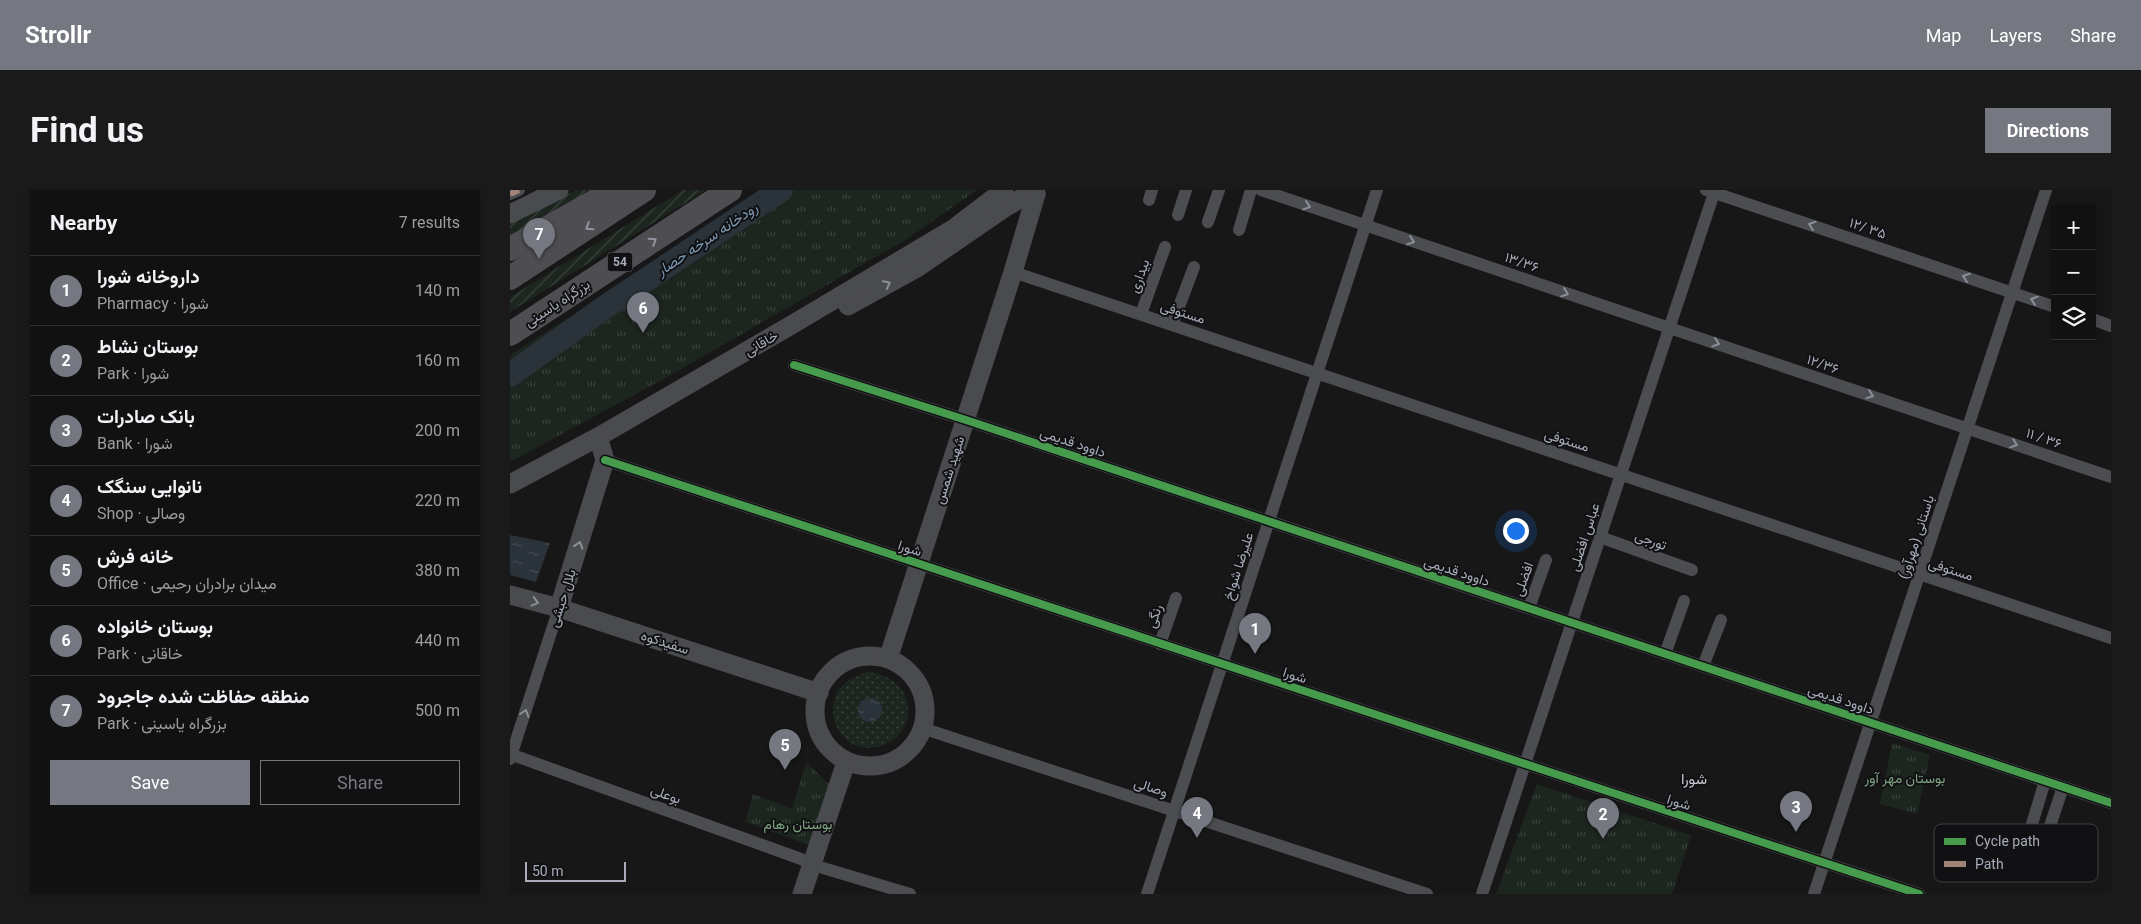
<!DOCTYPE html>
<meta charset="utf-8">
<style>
:root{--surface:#111112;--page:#1a1a1b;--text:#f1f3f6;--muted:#9c9d9f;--line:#303132;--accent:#757881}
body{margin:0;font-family:Roboto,Vazirmatn,sans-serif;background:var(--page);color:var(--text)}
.controls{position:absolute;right:15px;top:15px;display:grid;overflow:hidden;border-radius:0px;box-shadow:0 2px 8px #0003}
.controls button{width:45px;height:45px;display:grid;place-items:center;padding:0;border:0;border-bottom:1px solid var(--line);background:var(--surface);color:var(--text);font:25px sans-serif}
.scale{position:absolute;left:15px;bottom:12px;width:101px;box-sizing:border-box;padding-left:5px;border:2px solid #a8adb9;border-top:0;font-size:14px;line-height:18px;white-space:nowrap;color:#a8adb9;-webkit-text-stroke:4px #111114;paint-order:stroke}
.you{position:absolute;left:1005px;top:340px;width:18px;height:18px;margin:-12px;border:4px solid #fff;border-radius:50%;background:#1a73e8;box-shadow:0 0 0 8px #1a73e833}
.badge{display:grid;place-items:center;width:32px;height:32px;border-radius:50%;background:var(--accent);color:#fff;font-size:16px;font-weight:700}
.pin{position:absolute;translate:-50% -41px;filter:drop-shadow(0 1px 2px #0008)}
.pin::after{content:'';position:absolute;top:26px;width:18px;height:15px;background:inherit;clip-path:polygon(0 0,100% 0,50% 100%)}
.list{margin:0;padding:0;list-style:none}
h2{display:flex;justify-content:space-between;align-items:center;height:65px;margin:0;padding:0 20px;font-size:21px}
h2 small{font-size:16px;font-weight:400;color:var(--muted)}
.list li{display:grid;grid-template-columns:32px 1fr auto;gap:15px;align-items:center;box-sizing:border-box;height:70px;padding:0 20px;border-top:1px solid var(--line)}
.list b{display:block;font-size:19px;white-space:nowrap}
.list p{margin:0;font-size:16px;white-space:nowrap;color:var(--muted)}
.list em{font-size:16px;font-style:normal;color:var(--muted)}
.actions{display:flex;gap:10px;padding:15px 20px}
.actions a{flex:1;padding:11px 0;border:1px solid var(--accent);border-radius:0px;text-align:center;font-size:18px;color:var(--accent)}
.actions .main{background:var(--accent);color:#fff}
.icon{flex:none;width:28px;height:28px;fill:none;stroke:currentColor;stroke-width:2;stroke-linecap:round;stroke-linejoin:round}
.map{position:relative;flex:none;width:1601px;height:704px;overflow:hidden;border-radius:0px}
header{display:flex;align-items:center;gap:30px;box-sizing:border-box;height:70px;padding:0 25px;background:var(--accent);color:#fff}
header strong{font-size:24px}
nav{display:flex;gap:28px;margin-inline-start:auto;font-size:18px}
.intro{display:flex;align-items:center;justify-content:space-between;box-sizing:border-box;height:120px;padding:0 30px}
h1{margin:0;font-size:35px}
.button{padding:12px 22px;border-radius:0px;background:var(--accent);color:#fff;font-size:18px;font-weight:700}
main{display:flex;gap:30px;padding:0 30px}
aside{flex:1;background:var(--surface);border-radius:0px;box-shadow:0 2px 8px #0003}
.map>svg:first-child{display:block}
</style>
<header>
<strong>Strollr</strong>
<nav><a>Map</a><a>Layers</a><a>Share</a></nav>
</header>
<div class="intro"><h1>Find us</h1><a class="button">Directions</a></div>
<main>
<aside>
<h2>Nearby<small>7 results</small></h2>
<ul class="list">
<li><span class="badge">1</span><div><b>داروخانه شورا</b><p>Pharmacy · شورا</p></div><em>140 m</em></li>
<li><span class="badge">2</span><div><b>بوستان نشاط</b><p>Park · شورا</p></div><em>160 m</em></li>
<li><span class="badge">3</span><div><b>بانک صادرات</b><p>Bank · شورا</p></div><em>200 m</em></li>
<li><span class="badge">4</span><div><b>نانوایی سنگک</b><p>Shop · وصالی</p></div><em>220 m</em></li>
<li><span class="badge">5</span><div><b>خانه فرش</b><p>Office · میدان برادران رحیمی</p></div><em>380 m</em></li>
<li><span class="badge">6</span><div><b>بوستان خانواده</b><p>Park · خاقانی</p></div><em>440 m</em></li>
<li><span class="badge">7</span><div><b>منطقه حفاظت شده جاجرود</b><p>Park · بزرگراه یاسینی</p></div><em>500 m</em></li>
</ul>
<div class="actions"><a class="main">Save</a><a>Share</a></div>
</aside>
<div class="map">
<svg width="1601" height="704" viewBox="0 0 1601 704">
<defs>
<pattern id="grass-dots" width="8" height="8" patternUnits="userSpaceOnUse" patternTransform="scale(1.25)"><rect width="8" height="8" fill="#1d251f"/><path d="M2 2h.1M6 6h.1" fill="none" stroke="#3b423d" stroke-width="1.8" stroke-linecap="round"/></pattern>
<pattern id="park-tufts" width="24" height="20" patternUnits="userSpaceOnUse" patternTransform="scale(1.25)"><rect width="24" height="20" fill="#1d251f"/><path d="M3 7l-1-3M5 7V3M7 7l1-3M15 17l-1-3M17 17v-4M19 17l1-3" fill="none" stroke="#3b423d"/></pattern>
<pattern id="garden-furrows" width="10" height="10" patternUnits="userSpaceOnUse" patternTransform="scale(1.25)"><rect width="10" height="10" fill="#1d251f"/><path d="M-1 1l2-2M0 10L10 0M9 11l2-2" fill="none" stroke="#3b423d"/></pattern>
<pattern id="water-ripples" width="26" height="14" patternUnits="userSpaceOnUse" patternTransform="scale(1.25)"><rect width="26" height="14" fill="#2a323a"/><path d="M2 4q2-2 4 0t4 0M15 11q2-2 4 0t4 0" fill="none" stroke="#464d54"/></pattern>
</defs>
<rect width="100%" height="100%" fill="#171718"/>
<path fill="url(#grass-dots)" d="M357,482c26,2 46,20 40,48 -2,10 -10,19 -19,23 -51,25 -83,-55 -21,-71z"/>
<g fill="url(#park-tufts)">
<path d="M250,0h217l-70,49 -238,137 -159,86v-107l129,-82z"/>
<path d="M1382,553l38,12 -13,59 -37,-10z"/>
<path d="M296,572l23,22 -20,61 -64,-23 8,-28 39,15z"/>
<path d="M1027,594l154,51 -19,59h-176z"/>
</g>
<g fill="url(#garden-furrows)">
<path d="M66,0h26l-92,52v-20z"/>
<path d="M173,0h23l-196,122v-15z"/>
</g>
<g fill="url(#water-ripples)">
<path d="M0,345l40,8 -14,39 -26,-7z"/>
<circle cx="360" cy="520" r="12"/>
</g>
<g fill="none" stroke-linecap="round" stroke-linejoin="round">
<path stroke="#2a323a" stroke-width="24" d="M0,185l95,-68 176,-117"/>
<g stroke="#4b4d51" stroke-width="12">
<path d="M751,0l850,287"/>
<path d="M1196,0l349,117"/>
<path d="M0,4l9,-4"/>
<path d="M639,10l3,-10"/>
<path d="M668,25l8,-25"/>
<path d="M698,32l11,-32"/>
<path d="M729,40l12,-40"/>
<path d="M503,82l1098,366"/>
<path d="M631,124l24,-67"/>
<path d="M1582,129l19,7"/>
<path d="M662,135l22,-58"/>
<path d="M284,175l172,55 1145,383"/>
<path d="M95,270l1314,434"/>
<path d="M1090,347l92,33"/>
<path d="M1019,418l17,-48"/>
<path d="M650,454l16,-46"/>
<path d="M1155,464l19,-53"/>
<path d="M1193,476l18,-46"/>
<path d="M412,538l505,166"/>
<path d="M0,564l302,109"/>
<path d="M0,569l49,-151"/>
<path d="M1522,634l13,-43"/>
<path d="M1539,639l14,-42"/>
<path d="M313,678l87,26"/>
<path d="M637,704l230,-704"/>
<path d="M972,704l233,-704"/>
<path d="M1304,704l232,-704"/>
</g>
<g stroke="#4a4b4f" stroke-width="19">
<path d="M0,24l49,-24"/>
<path d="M338,116l69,-38 89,-61 14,-8 16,-5"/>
<path d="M0,294l88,-47 190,-110 165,-98 51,-39"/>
<path d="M0,405l49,13 260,85"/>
<path d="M49,418l46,-148 -7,-23"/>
<circle cx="360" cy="521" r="55"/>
<path d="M378,469l125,-387 23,-78"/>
<path d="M292,704l44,-132"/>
</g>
<g stroke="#4e4e52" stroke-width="24">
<path d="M0,59l105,-59"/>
<path d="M0,88l134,-88"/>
<path d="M0,144l220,-144"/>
</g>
<path stroke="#a18479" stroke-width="6" stroke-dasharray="12 6" stroke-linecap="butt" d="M0,4l9,-4"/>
<g stroke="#111114" stroke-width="11">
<g id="cycleway">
<path d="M284,175l172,55 1145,383"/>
<path d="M95,270l1314,434"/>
</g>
</g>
<use href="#cycleway" stroke="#469c4c" stroke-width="8"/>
</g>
<defs><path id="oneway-chevron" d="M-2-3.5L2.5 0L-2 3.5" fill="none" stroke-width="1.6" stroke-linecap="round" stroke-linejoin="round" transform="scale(1.25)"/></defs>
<g stroke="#8c909a">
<use href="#oneway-chevron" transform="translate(797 16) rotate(19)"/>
<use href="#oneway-chevron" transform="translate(1302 35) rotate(-161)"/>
<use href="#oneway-chevron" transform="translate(901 51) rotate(19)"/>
<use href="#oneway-chevron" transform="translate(1456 87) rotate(-161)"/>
<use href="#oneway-chevron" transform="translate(1055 103) rotate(19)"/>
<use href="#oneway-chevron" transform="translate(1524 110) rotate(-161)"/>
<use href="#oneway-chevron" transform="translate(1206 153) rotate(19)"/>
<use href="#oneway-chevron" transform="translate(1360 205) rotate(19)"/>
<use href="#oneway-chevron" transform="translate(1504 254) rotate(19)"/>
<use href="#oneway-chevron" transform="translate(15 523) rotate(-72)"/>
</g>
<g stroke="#92959f">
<use href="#oneway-chevron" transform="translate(79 37) rotate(147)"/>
<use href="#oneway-chevron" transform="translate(143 51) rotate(-33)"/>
</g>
<g stroke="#8c9099">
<use href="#oneway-chevron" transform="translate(377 94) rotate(-28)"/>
<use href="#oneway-chevron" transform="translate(69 355) rotate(-73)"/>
<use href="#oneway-chevron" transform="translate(25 412) rotate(15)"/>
</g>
<g text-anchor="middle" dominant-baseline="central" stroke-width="4" stroke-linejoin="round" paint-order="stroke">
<rect fill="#111114" stroke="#7b7e88" stroke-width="1" x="97.5" y="62.5" width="25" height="19" rx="4"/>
<g font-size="12" font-weight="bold" fill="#a8adb9">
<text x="110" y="72">54</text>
</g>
<g font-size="14" fill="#a8adb9" stroke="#111114">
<text transform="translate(1358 38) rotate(19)">۱۲/ ۳۵</text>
<text transform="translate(1012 72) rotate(19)">۱۳/۳۶</text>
<text transform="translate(629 86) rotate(-70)">بیداری</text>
<text transform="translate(47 113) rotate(-33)">بزرگراه یاسینی</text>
<text transform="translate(673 122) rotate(18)">مستوفی</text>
<text transform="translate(251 153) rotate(-30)">خاقانی</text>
<text transform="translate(1313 174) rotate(19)">۱۲/۳۶</text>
<text transform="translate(1534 248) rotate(19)">۱۱ / ۳۶</text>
<text transform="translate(1057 250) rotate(18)">مستوفی</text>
<text transform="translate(563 252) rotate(18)">داوود قدیمی</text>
<text transform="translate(439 280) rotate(-72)">شهید شمس</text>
<text transform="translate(1074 347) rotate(-72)">عباس افضلی</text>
<text transform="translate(1406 347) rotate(-72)">باستانی (مهرآور)</text>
<text transform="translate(1141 350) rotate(20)">تورجی</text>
<text transform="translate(400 358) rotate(18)">شورا</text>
<text transform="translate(728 376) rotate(-72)">علیرضا شواخ</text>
<text transform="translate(1441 379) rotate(18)">مستوفی</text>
<text transform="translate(947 381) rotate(18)">داوود قدیمی</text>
<text transform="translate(1013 389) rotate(-70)">افضلی</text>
<text transform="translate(52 408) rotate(-72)">بلال حبشی</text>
<text transform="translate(644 426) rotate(-71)">رنگی</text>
<text transform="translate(155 452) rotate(18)">سفیدکوه</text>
<text transform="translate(785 485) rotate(18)">شورا</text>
<text transform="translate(1331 509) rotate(18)">داوود قدیمی</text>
<text transform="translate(641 597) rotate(18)">وصالی</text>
<text transform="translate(156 604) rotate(20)">بوعلی</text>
<text transform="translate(1169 612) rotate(18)">شورا</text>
</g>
<g font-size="14" fill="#7ea582" stroke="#111114">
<text x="1395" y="588">بوستان مهر آور</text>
<text x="288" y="634">بوستان رهام</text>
</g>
<g font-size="15" font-style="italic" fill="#7e9ab5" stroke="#111114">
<text transform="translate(197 49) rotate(-34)">رودخانه سرخه حصار</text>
</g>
<g font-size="15" fill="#c9ccd5" stroke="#111114">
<text x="1184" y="589">شورا</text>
</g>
</g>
<rect x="1424" y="634" width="164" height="58" rx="8" fill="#111114" stroke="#3e4046" stroke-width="1"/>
<rect x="1434" y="648" width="22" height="7" fill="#469c4c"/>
<rect x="1434" y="671" width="22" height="6" fill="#a18479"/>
<g font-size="14" fill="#a8adb9">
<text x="1465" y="656">Cycle path</text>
<text x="1465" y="679">Path</text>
</g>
</svg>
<div class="controls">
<button>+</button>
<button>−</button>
<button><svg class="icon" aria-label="layers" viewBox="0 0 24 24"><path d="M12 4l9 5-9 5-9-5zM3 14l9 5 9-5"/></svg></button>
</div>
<div class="scale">50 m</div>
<div class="you"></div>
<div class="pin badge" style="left:745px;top:464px">1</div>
<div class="pin badge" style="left:1093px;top:649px">2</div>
<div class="pin badge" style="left:1286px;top:642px">3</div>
<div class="pin badge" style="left:687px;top:648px">4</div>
<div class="pin badge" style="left:275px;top:580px">5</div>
<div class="pin badge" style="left:133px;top:143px">6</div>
<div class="pin badge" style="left:29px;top:69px">7</div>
</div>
</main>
